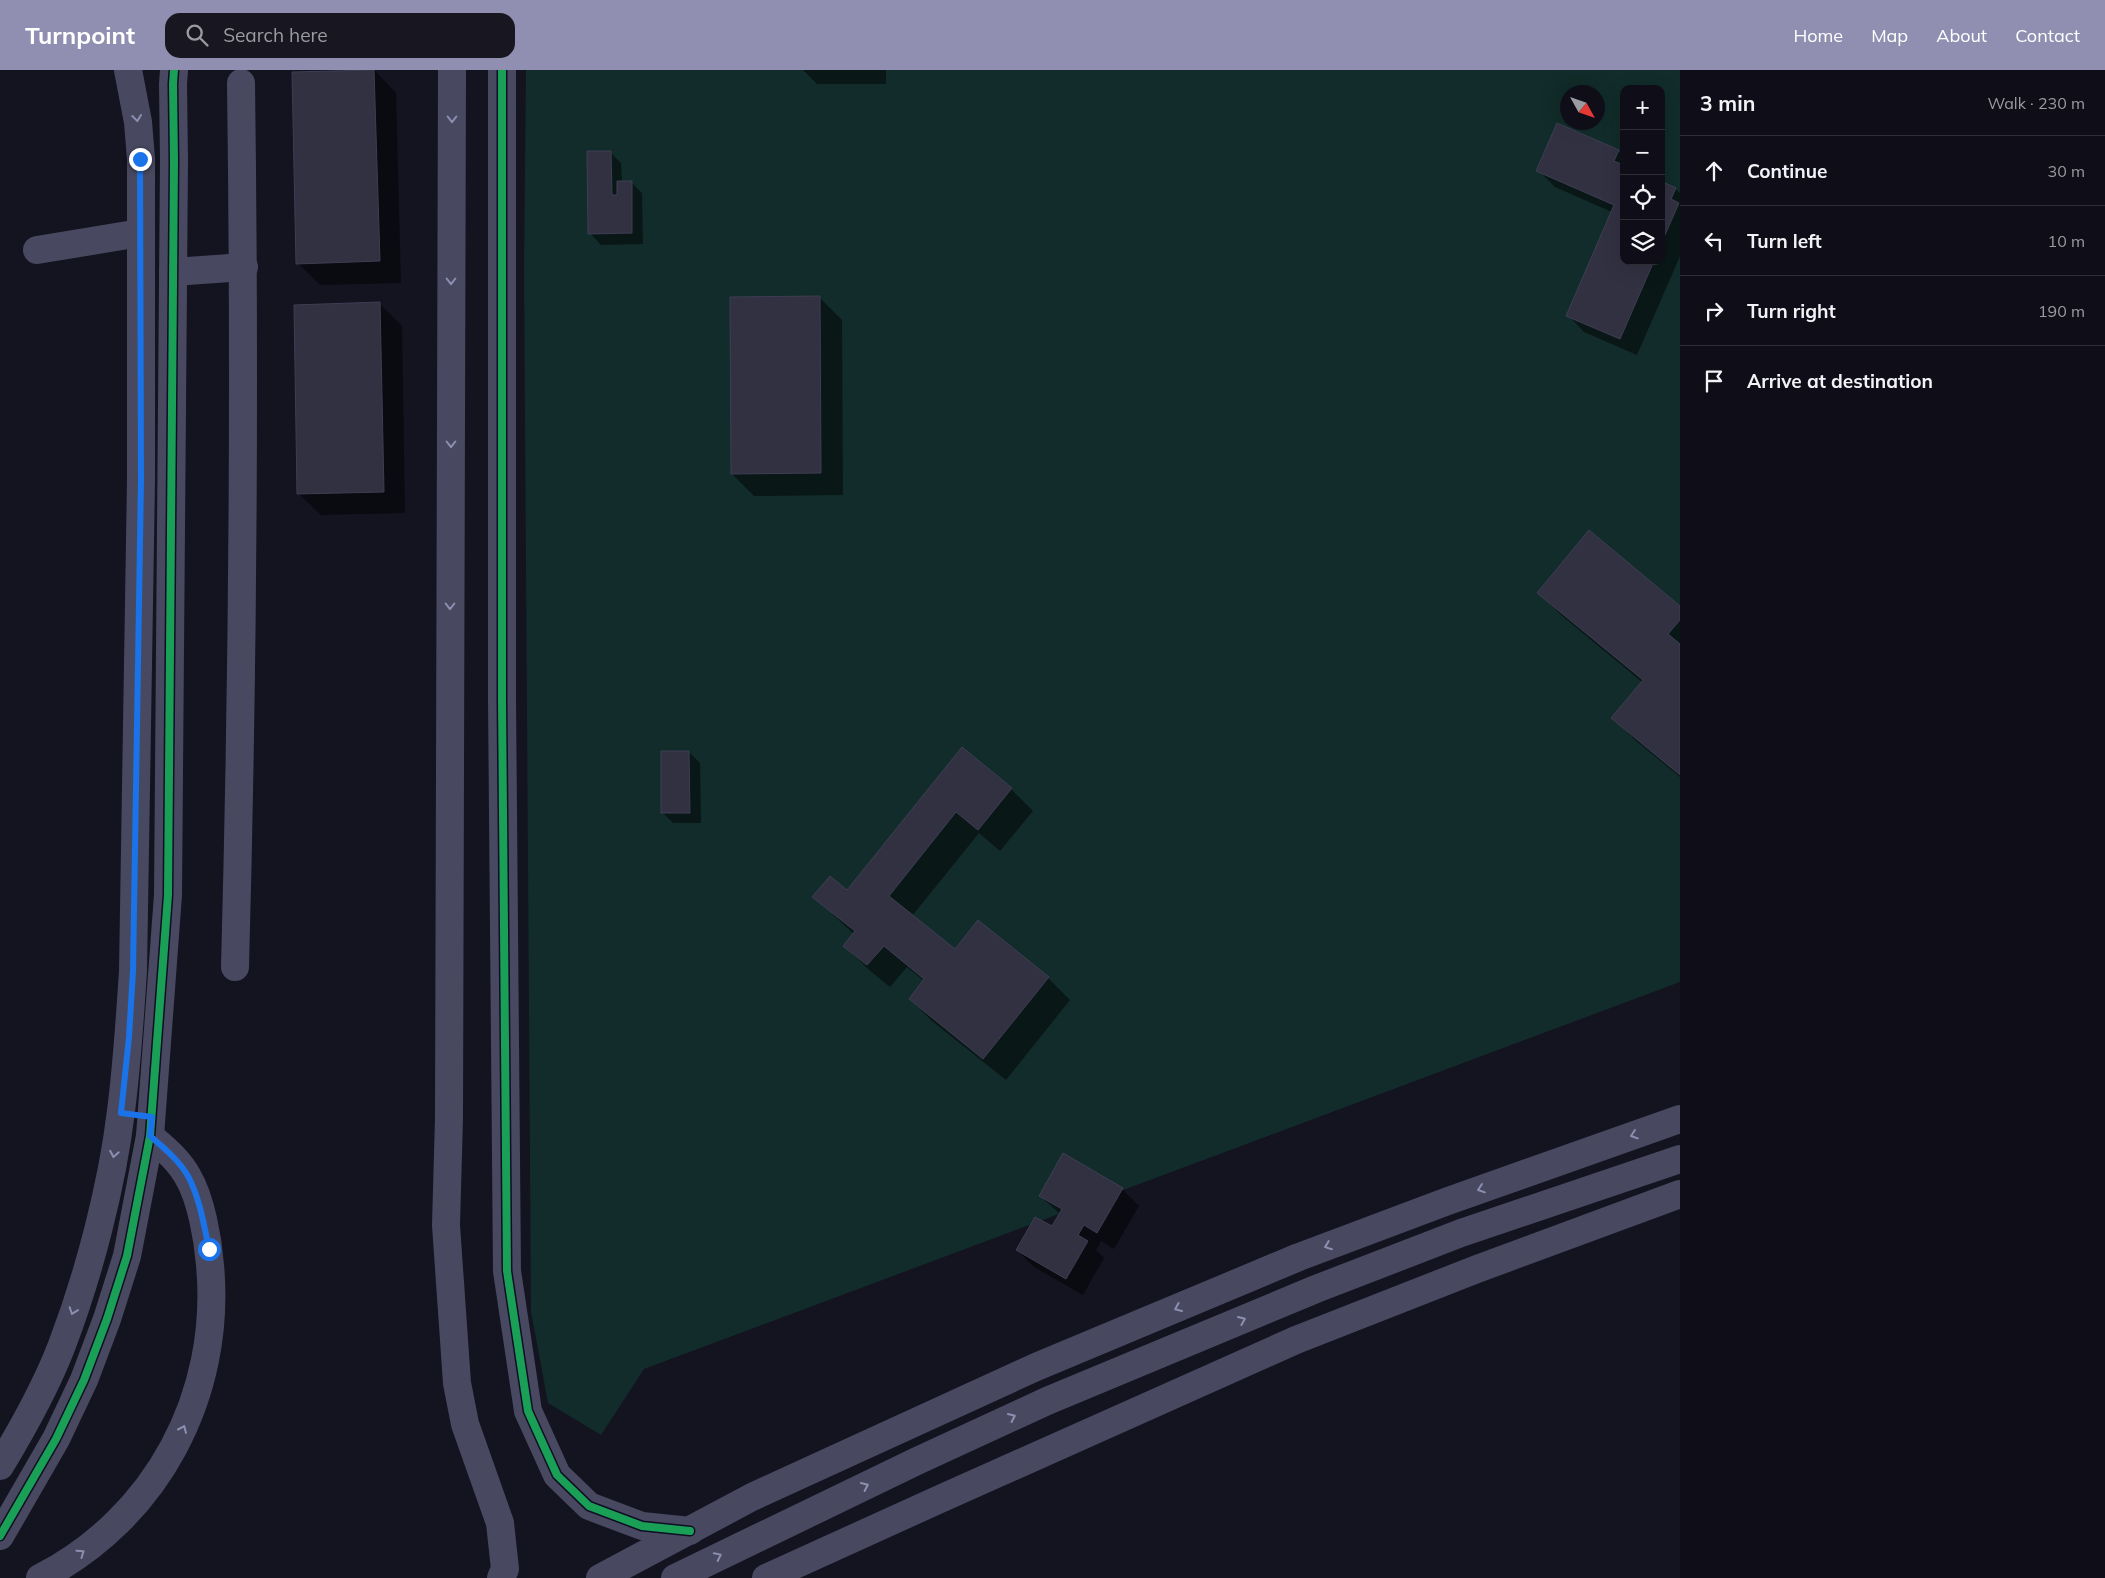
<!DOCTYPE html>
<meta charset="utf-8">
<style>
:root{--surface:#0f0e18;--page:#181721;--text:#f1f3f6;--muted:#9b9ca2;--line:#2f2e37;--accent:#908fb1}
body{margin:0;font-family:Mulish,sans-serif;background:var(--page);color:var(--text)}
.controls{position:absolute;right:15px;top:15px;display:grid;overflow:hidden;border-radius:10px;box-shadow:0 5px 20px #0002}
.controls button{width:45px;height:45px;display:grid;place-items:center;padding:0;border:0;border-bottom:1px solid var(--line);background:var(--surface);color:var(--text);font:25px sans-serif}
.compass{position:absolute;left:1560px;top:15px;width:45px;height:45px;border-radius:50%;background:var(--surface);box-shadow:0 5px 20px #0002;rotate:130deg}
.stop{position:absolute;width:15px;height:15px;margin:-11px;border:4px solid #1a73e8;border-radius:50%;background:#fff}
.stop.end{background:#1a73e8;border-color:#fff;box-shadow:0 1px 5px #0008}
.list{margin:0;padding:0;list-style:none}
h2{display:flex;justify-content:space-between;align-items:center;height:65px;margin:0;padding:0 20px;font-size:21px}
h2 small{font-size:16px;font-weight:400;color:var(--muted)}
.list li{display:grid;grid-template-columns:32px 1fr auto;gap:15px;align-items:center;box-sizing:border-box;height:70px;padding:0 20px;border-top:1px solid var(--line)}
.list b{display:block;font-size:19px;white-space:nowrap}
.list em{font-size:16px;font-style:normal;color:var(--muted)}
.icon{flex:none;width:28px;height:28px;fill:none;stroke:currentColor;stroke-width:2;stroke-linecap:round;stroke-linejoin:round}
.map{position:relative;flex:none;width:1680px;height:1508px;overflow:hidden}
header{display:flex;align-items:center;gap:30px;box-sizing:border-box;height:70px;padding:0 25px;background:var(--accent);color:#fff}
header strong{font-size:24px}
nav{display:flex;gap:28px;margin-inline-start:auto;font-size:18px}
.search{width:350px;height:45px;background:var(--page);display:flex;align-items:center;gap:12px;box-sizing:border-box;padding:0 18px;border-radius:15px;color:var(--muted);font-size:19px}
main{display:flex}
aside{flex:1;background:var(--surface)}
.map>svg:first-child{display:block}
</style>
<header>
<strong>Turnpoint</strong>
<div class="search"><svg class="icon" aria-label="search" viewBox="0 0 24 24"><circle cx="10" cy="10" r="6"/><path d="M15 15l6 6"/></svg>Search here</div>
<nav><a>Home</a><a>Map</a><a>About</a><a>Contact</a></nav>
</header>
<main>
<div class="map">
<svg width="1680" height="1508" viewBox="0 0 1680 1508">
<rect width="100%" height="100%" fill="#141320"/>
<path fill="#112c2a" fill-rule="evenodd" d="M526,0h1154v912l-1036,387 -43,66 -53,-32 -17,-91 -7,-1041zM1624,19h37v172h-37zM1568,22h30v30h-30z"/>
<g fill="#0007">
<path d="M374,0l22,23 5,190 -81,2 -22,-22z"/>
<path d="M803,0h83v14h-69z"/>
<path d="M1618,81l6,5v105h37v-78l15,6 4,4v63l-43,99 -53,-23 -16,-17 44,-103 -57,-25 -17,-17z"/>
<path d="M610,82l11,11 1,19h9l11,11 1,51 -42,1 -11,-12z"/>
<path d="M820,228l22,22 1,175 -89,1 -22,-22z"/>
<path d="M380,234l22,22 3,187 -84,2 -23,-22z"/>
<path d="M1539,523l141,14v170l-45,-37 -22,-22 29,-36 -81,-67z"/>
<path d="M962,679l49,40 22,22 -33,40 -21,-18 -67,83 43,35 93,27 22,22 -64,80 -74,-59 -22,-22 14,-18 -17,-14 -17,20 -23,-19 -22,-22 9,-12 -40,-37 33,-6z"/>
<path d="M689,682l11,11 1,60h-28l-11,-11z"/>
<path d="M1122,1119l17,17 -25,43 -13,-8 -5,9 8,8 -21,37 -49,-28 -17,-17 36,-22 7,-14 -20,-18z"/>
</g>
<g fill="#323142" stroke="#3e3e54">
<path d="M374,0l6,191 -84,3 -4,-192z"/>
<path d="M1557,53l62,27 -5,11 10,4v96h30l-34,78 -54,-23 48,-111 -78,-34z"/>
<path d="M587,81h24l1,44h5v-14h15v52l-44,1z"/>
<path d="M1661,111l15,7 -5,11 8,4 -18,41z"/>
<path d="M820,226l1,177 -90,1 -1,-177z"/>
<path d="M380,232l4,190 -87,2 -3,-189z"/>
<path d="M1589,460l91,76v14l-12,14 12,10v131l-69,-57 32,-38 -106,-87z"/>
<path d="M962,677l50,41 -34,42 -22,-18 -67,84 66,53 23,-29 71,57 -66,82 -74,-60 15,-20 -40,-33 -17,19 -24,-19 12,-15 -43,-34 18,-21 17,14z"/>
<path d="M661,681h28l1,62h-29z"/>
<path d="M1063,1083l60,35 -26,45 -13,-8 -6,10 10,6 -22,38 -50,-29 19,-33 17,9 10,-17 -23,-13z"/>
</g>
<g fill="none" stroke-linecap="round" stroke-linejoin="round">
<g stroke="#484961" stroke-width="28">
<path d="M452,0l-3,1048 -3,107 11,158 8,41 35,99 5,46 -4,9"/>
<path d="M502,0v629l5,572 21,140 29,64 32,31 53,20 48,5"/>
<path d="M37,180l103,-17"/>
<path d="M173,202l71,-5"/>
<path d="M235,897c8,-295 10,-590 6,-884"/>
<path d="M0,1396c23,-38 46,-79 62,-121 27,-71 50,-159 59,-234 6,-47 9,-93 12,-140l8,-491v-321l-3,-37 -10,-52"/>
<path d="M0,1466l56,-97 28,-59 23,-61 20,-63 23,-120 18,-241 6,-734 -1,-77 1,-14"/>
<path d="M40,1508c117,-60 182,-183 170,-313 -2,-26 -9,-66 -22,-88 -9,-17 -24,-29 -38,-41"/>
<path d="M600,1508l152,-81 284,-130 263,-110 149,-56 232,-82"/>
<path d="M675,1508l242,-117 130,-60 269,-112 145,-56 219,-74"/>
<path d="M766,1508l174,-79 356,-159 181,-71 203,-75"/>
</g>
<g stroke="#0f0e25" stroke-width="11">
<g id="cycleway">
<path d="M502,0v629l5,572 21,140 29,64 32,31 53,20 48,5"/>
<path d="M0,1466l56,-97 28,-59 23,-61 20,-63 23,-120 18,-241 6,-734 -1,-77 1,-14"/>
</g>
</g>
<use href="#cycleway" stroke="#1a9f57" stroke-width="8"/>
</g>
<defs><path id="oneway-chevron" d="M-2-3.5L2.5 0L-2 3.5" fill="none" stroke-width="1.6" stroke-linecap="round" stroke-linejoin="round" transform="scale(1.25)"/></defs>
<g stroke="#8e8eb0">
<use href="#oneway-chevron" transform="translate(137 48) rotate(83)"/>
<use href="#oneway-chevron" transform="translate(452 49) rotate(90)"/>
<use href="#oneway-chevron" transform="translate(451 211) rotate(90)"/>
<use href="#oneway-chevron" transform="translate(451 374) rotate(90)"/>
<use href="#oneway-chevron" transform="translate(450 536) rotate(90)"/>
<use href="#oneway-chevron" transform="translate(1634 1065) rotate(161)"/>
<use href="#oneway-chevron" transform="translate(114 1084) rotate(100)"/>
<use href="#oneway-chevron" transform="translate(1481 1119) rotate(161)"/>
<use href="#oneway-chevron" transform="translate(1328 1176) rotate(159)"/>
<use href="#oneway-chevron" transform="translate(1178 1238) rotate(157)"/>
<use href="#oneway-chevron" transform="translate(73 1241) rotate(109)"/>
<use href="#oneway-chevron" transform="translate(1242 1250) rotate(-23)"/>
<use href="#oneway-chevron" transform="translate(1012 1347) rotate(-25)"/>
<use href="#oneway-chevron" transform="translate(183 1359) rotate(-66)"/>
<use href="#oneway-chevron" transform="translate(865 1416) rotate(-25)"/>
<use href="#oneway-chevron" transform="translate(81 1483) rotate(-35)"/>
<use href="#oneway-chevron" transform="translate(718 1486) rotate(-26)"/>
</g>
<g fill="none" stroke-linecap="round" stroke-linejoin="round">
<path stroke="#1a73e8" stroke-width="6" d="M140,89l1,321 -8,491 -4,66 -8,76 31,4 -2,19c14,12 30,25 39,42 11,22 15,47 20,71"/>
</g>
</svg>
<div class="controls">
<button>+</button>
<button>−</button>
<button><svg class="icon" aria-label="locate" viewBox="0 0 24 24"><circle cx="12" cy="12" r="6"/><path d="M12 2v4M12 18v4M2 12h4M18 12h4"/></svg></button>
<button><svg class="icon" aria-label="layers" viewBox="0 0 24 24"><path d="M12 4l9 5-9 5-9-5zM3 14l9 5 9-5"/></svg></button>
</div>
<svg class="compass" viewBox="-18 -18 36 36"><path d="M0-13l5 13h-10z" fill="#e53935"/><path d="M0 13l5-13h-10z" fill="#9b9ca2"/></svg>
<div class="stop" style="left:209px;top:1179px"></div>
<div class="stop end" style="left:140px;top:89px"></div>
</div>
<aside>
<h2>3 min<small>Walk · 230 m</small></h2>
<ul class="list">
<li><svg class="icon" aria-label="ahead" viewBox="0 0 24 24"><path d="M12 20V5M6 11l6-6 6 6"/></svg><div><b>Continue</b></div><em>30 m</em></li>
<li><svg class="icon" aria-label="left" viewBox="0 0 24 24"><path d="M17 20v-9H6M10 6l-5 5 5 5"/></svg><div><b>Turn left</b></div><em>10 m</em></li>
<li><svg class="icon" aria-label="right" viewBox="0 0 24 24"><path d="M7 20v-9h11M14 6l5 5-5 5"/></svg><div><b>Turn right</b></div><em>190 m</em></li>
<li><svg class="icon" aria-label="arrive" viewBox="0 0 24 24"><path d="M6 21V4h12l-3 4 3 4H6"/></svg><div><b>Arrive at destination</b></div></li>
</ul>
</aside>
</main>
